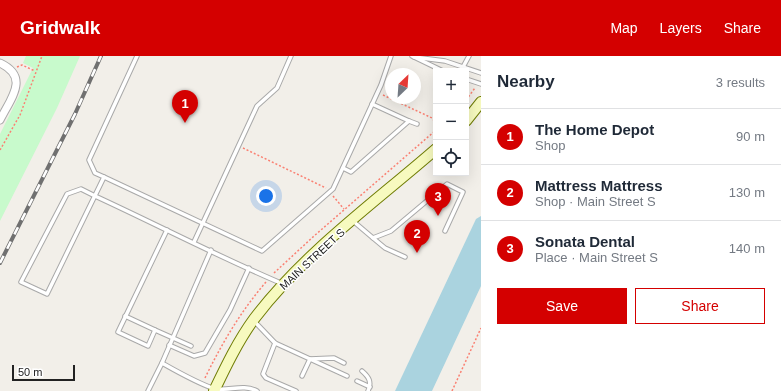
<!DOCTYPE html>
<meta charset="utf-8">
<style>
:root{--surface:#fff;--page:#f2f2f3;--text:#1f2937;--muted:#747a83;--line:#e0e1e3;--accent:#d40000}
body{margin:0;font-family:Arial,sans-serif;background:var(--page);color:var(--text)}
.controls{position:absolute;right:12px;top:12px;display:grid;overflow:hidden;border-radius:0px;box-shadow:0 4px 16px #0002}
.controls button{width:36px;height:36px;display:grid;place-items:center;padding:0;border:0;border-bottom:1px solid var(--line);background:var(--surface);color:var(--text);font:20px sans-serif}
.compass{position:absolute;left:385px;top:12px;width:36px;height:36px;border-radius:50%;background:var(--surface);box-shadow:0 4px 16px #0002;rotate:25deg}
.scale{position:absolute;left:12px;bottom:10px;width:63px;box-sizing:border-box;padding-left:4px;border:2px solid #222;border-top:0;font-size:11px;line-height:14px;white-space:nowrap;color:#222;-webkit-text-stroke:3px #fff;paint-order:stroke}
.you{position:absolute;left:266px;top:140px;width:14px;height:14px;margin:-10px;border:3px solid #fff;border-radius:50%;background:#1a73e8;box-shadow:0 0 0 6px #1a73e833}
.badge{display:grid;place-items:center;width:26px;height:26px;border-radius:50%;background:var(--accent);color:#fff;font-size:13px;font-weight:700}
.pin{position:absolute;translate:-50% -33px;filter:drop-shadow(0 1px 2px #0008)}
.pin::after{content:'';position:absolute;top:21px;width:14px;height:12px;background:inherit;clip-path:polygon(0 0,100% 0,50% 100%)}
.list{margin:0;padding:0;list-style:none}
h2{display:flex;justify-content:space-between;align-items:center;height:52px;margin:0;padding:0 16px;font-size:17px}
h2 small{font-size:13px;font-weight:400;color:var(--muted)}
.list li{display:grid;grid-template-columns:26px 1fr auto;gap:12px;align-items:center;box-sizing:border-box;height:56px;padding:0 16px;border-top:1px solid var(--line)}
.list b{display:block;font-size:15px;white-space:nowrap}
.list p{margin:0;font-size:13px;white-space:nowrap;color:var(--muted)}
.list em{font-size:13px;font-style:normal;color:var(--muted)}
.actions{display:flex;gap:8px;padding:12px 16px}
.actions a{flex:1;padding:9px 0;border:1px solid var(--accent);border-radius:0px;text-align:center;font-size:14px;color:var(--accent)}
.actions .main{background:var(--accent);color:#fff}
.icon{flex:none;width:22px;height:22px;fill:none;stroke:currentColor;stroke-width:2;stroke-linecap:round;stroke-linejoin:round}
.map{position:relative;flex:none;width:481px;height:335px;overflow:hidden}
header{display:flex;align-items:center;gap:24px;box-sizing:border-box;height:56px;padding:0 20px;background:var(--accent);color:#fff}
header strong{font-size:19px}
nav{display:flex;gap:22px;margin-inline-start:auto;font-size:14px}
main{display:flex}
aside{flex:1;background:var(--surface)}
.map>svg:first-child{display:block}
</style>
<header>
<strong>Gridwalk</strong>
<nav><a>Map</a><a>Layers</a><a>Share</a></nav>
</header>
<main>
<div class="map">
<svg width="481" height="335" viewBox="0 0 481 335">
<rect width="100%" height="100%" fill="#f2efe9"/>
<path fill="#c8facc" d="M26,0h54l-23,52 -57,113v-87l33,-66 -10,-5z"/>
<path fill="#aad3df" d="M481,160v70l-49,105h-37l81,-172z"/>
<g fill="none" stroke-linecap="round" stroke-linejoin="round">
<g stroke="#a9a9a9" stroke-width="5.5">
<g id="lane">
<path d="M137,0l-48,104 6,13 9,4 -57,117 -26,-12 46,-88 14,-5 14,7c63,29 124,61 188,88"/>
<path d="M412,0l31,15"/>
<path d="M414,1l31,4 36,12"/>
<path d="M463,11l6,-11"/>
<path d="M466,23l15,5"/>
<path d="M409,65l8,3"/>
<path d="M343,112l8,4 58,-51 -37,-17"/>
<path d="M104,121l158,74 71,-62 48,-104 10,-29"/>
<path d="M353,165l20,17 18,-7 56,-47 16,8 -18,39"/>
<path d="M167,174l-49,102 30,14 7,-16 36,16"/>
<path d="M373,182l12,10 20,9"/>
<path d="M194,186l63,-136 20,-18 14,-32"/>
<path d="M125,260l30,14"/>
<path d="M254,265l21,22 72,33"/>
<path d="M275,287l-12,31 3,4 30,13"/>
<path d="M169,289l25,11 11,-3 25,-43 19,-42"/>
<path d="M162,307l49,-113"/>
<path d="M362,315c7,6 10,11 6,20"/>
<path d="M302,320l8,-17 24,-1 10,5"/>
<path d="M357,325l13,6"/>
<path d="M148,335l14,-28c16,9 35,20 53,26 15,2 28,-5 42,2"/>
</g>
</g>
<g stroke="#a9a9a9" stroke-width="9">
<path id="street" d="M0,7c30,14 11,35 0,57"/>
</g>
<g stroke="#707d05" stroke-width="12">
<g id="secondary">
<path d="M466,65l15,-19"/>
<path d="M214,335c12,-25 24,-50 40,-72 50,-66 120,-116 182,-170"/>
</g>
</g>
<g stroke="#fa8072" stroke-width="1.5" stroke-dasharray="2 2" stroke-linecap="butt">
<path d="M17,11l5,-2 13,6"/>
<path d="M383,39l49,23 4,5"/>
<path d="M466,44l9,-12"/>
<path d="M243,92l83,40"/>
<path d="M0,94l20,-35 22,-59"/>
<path d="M333,140l11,13"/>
<path d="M274,217l40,-37 122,-106"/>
<path d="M205,322c17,-35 36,-67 61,-96"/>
<path d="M452,335l29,-63"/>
</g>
<use href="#lane" stroke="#fff" stroke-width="3.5"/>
<use href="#street" stroke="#fff" stroke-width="7"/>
<use href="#secondary" stroke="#f7fabf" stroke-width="10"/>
<g stroke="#707070" stroke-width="4">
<path id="rail" d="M0,207l75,-149 26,-58"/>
</g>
<use href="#rail" stroke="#fff" stroke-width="2.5" stroke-dasharray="8" stroke-linecap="butt"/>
</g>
<g text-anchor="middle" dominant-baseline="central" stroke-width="3" stroke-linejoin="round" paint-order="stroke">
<g font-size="11" fill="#222" stroke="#fff">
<text transform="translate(312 203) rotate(-43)">MAIN STREET S</text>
</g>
</g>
</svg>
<div class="controls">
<button>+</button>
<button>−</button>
<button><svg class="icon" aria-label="locate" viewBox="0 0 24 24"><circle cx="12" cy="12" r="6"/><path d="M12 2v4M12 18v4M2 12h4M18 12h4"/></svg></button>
</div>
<svg class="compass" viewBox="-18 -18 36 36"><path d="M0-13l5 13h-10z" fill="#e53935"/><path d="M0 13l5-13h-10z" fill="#747a83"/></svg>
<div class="scale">50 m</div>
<div class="you"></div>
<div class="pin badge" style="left:185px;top:67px">1</div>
<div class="pin badge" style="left:417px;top:197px">2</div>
<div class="pin badge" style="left:438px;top:160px">3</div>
</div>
<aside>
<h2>Nearby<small>3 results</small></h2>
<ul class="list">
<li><span class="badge">1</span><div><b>The Home Depot</b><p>Shop</p></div><em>90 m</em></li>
<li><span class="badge">2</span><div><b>Mattress Mattress</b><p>Shop · Main Street S</p></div><em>130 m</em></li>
<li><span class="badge">3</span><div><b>Sonata Dental</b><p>Place · Main Street S</p></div><em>140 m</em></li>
</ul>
<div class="actions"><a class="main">Save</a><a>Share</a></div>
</aside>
</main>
